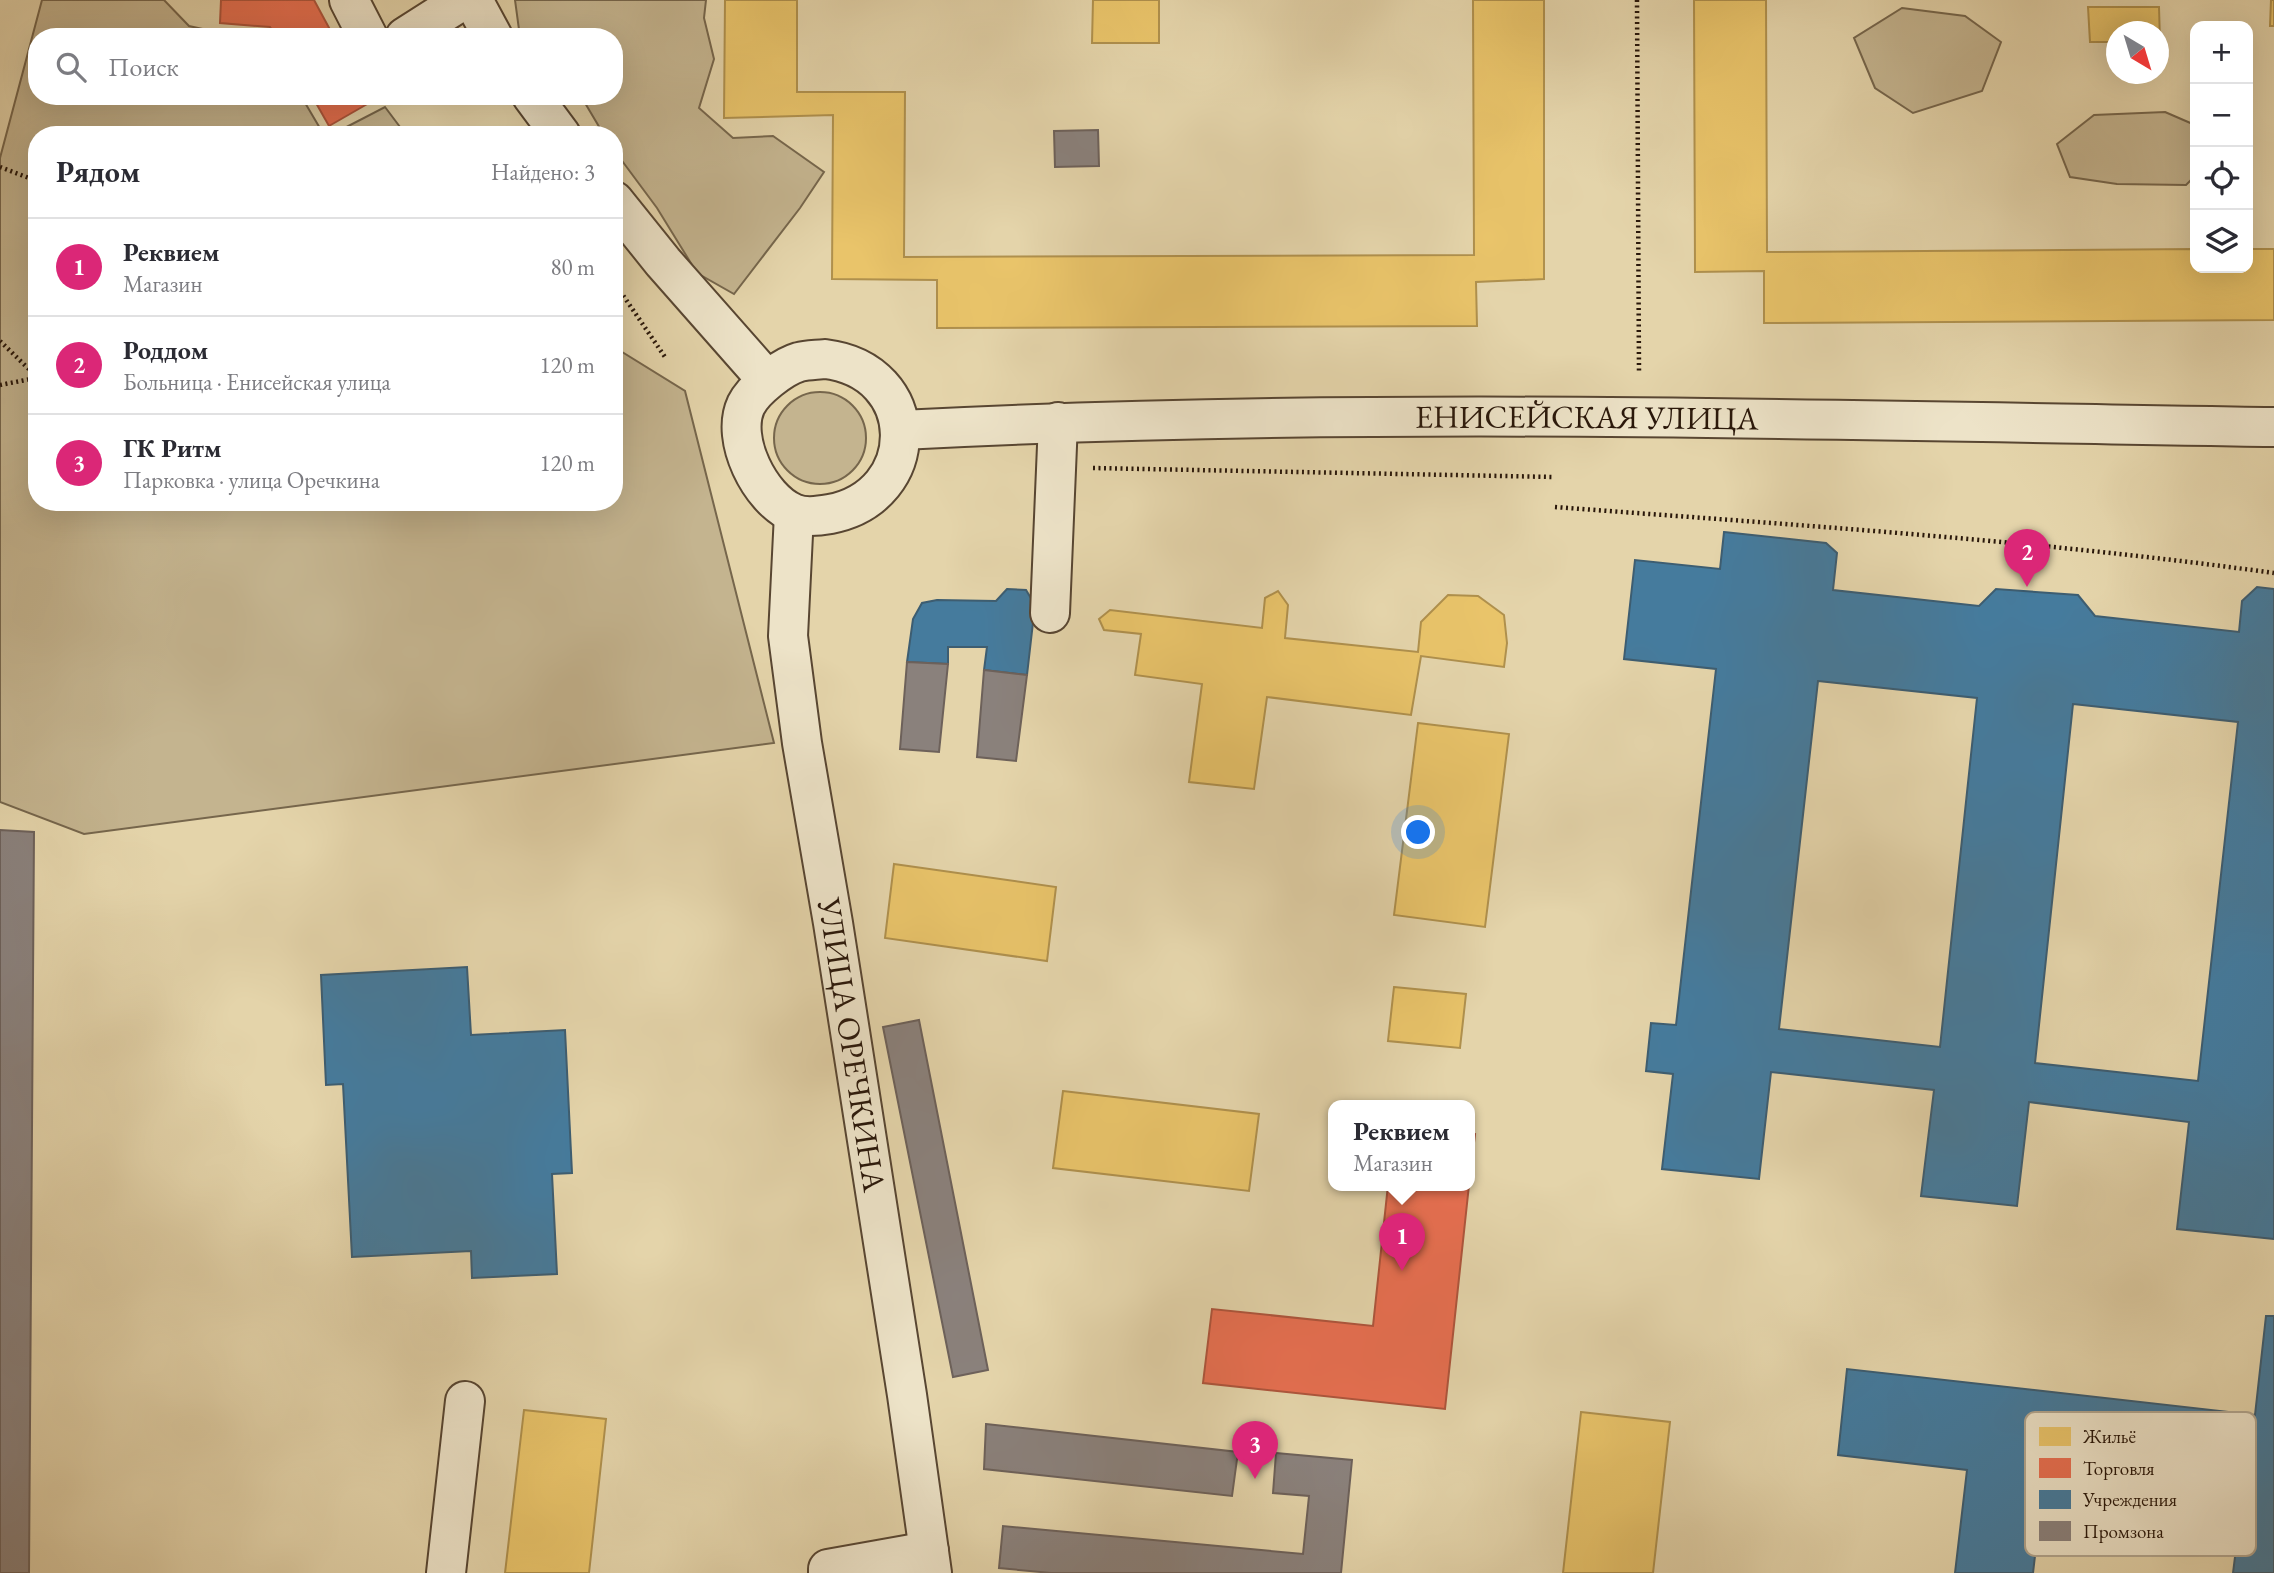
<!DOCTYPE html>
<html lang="ru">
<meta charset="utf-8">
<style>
:root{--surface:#fff;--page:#f2f2f3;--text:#2b2b33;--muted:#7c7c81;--line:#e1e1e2;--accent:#db2777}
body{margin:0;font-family:"EB Garamond",serif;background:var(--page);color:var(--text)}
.controls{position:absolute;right:21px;top:21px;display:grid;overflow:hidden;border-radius:14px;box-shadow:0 7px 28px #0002}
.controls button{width:63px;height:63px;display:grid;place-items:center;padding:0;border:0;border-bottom:2px solid var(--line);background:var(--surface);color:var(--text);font:35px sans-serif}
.compass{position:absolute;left:2106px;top:21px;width:63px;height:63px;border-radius:50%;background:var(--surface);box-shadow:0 7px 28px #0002;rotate:142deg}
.you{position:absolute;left:1419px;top:833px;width:24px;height:24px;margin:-18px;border:5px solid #fff;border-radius:50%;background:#1a73e8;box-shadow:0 0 0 10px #1a73e833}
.badge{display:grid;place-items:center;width:46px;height:46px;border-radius:50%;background:var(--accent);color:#fff;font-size:23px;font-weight:700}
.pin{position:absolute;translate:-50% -58px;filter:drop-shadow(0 2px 4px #0008)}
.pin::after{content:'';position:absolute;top:37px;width:24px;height:21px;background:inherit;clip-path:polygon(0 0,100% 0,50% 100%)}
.popup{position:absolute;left:1328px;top:1100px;width:147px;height:91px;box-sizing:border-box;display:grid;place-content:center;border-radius:14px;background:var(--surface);filter:drop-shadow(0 2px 5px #0005);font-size:23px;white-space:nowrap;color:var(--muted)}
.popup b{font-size:26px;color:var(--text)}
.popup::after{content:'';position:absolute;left:50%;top:100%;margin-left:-14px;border:14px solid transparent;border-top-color:var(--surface)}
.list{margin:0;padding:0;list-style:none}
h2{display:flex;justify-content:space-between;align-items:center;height:91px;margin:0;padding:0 28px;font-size:30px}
h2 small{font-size:23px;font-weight:400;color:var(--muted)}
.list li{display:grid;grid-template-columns:46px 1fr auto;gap:21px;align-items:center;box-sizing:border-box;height:98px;padding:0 28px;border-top:2px solid var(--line)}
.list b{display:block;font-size:26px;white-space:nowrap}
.list p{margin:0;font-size:23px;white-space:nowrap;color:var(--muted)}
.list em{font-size:23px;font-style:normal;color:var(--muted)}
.icon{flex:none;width:38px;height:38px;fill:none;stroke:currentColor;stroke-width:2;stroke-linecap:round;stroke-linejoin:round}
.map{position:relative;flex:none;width:2274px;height:1573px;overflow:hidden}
.search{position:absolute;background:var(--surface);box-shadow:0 7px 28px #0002;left:28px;top:28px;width:595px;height:77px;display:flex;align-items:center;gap:18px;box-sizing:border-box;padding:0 24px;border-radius:28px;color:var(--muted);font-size:26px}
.panel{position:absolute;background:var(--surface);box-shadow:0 7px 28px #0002;left:28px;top:126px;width:595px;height:385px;border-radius:28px}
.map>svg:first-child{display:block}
</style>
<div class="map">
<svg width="2274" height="1573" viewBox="0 0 2274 1573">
<rect width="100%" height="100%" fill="#e4d4aa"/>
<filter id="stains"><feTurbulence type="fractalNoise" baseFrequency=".00286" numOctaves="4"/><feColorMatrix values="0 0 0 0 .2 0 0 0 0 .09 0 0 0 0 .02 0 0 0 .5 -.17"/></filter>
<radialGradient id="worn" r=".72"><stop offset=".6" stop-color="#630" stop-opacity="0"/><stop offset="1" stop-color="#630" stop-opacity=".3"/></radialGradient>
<g fill="#c4b48f" stroke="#76664c" stroke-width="2">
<path d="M42,0h122l25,26 50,11h-202v59h264l23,39h-287v367h577v-155l71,44 89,352 -690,91 -84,-32v-644z"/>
<path d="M515,0h191l-2,18 10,41 -15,49 34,30 40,-2 51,36 -24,36 -66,86 -37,-21 -40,-65 -43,-58v-15h-10l-19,-32 -12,-7h41v-59h-94z"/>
<path d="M1902,8l63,8 36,26 -19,49 -69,22 -38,-25 -21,-50z"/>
<path d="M385,107l21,28h-75z"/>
<path d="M2165,112l30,13v51l-9,9 -69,-1 -47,-7 -13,-33 37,-29z"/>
<circle cx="820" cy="438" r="46"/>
</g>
<g fill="#e9c46a" stroke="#af904d" stroke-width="2">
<path d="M725,0h72v92h108l-1,165 570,-2 -1,-255h71v279l-68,3 1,44 -540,2v-48l-105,-1 1,-164 -109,3z"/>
<path d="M1093,0h66v43h-67z"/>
<path d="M1694,0h72l1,252 428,-3v19h53v-19h26v71l-510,3v-52l-69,1z"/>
<path d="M2271,0h3v26h-4z"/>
<path d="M2088,7h71l1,35 -2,-10h-42v10h-26z"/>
<path d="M1278,591l10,14 -3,33 133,14 3,-30 27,-27 30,1 26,19 3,28 -3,24 -83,-11 -10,59 -144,-18 -13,92 -65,-7 13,-98 -67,-9 6,-41 -37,-4 -5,-11 11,-9 152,18 3,-30z"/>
<path d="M1418,723l91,11 -24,193 -91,-12z"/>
<path d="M894,864l162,23 -9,74 -162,-23z"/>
<path d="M1394,987l72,7 -6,54 -72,-7z"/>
<path d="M1063,1091l196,23 -10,77 -196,-23z"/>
<path d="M524,1410l82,9 -17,154h-84z"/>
<path d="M1581,1412l89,10 -17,151h-90z"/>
</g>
<g fill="#e76f51" stroke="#ae553c" stroke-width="2">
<path d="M221,0h93l20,37h-58l-6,-10 -50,-4z"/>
<path d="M312,96h53l4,7 -40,23z"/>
<path d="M1470,1133l5,1 -5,44z"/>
<path d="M1388,1185h81l-24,224 -242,-26 9,-74 161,17z"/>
</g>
<g fill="#457b9d" stroke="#3d5d71" stroke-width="2" fill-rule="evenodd">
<path d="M1724,532l102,11 11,10 -4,37 146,16 17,-17 82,6 17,21 144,16 3,-31 15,-14 17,2v650l-97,-10 12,-107 -160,-20 -12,104 -96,-10 13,-106 -163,-18 -12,107 -97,-10 11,-95 -27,-3 5,-48 25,2 40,-356 -92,-10 11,-99 85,9zM1818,681l159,17 -37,349 -161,-18zM2073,704l165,18 -40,359 -163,-18z"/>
<path d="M1007,589l19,1 9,15 -8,70 -43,-5 3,-23h-39v17l-41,-2 6,-43 9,-16 15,-3 59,1z"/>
<path d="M467,967l4,68 94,-5 7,143 -20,1 5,100 -85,4 -1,-27 -119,6 -9,-173 -17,1 -5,-110z"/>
<path d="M2266,1316h8v257h-41l9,-72 -198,-22 -11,94h-78l12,-103 -129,-15 9,-86 408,46z"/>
</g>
<g fill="#8a817c" stroke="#6d615a" stroke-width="2">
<path d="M1098,130l1,36 -44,1 -1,-36z"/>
<path d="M907,662l41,2 -9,88 -39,-3z"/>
<path d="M984,670l43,5 -11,86 -39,-4z"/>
<path d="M0,830l34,2 -5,741h-29z"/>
<path d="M919,1020l69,350 -35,7 -70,-350z"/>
<path d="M986,1424l252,28 -6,44 -248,-27z"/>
<path d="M1276,1453l76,7 -11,113h-290l-52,-5 4,-42 300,28 6,-58 -36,-3z"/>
</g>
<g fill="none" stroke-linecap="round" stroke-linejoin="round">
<g stroke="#584632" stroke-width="42">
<g id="minor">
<path d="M349,0l19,37"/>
<path d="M473,0l20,37"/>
<path d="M405,37l58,-37"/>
<path d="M532,96l29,39"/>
<path d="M614,201l49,61 104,118"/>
<path d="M825,359c99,12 99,137 5,155 -11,2 -26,4 -37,-1 -33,-14 -63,-74 -47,-108 8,-16 36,-38 53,-43 8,-2 18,-2 26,-3z"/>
<path id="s1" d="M901,430c457,-24 916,-10 1373,-3"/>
<path id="s2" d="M794,514l-6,122 14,107 31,180 74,472 25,178"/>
<path d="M1050,613l8,-191"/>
<path d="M446,1573l19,-172"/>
<path d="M828,1573v-4l101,-18"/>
</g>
</g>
<g stroke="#29170a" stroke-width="4.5" stroke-dasharray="2 3.5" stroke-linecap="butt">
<path d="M1637,0l2,372"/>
<path d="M0,167l37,14"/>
<path d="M614,282l51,75"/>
<path d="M0,341l37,36"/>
<path d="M0,385l36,-7"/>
<path d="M1093,468l461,9"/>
<path d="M1555,507c240,18 480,33 719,66"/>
</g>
<use href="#minor" stroke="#ede3c8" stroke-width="38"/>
</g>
<g text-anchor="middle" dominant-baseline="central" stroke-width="7" stroke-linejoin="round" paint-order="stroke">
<g font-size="32" fill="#29170a" stroke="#ede3c8">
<text stroke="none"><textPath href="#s1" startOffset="686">ЕНИСЕЙСКАЯ УЛИЦА</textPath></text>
<text stroke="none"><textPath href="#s2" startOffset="536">УЛИЦА ОРЕЧКИНА</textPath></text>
</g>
</g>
<rect x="2025" y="1412" width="231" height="144" rx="10" fill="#ede3c8" stroke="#b2a68f" stroke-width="2"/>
<rect x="2039" y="1427" width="32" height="19" fill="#e9c46a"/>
<rect x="2039" y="1458" width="32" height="20" fill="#e76f51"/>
<rect x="2039" y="1490" width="32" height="19" fill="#457b9d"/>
<rect x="2039" y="1521" width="32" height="20" fill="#8a817c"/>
<g font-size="19" fill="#29170a">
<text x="2083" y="1443">Жильё</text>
<text x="2083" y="1475">Торговля</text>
<text x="2083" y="1506">Учреждения</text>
<text x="2083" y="1538">Промзона</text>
</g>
<rect width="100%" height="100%" filter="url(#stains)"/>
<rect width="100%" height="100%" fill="url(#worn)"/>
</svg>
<div class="controls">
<button>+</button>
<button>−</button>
<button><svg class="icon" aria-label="locate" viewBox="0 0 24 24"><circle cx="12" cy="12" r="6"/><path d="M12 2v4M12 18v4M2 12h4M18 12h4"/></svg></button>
<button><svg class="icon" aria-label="layers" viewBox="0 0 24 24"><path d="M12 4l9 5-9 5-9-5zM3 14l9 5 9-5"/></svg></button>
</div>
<svg class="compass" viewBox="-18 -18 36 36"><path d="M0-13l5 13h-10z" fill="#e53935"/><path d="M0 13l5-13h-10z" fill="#7c7c81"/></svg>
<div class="you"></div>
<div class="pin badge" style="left:1402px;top:1271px">1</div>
<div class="popup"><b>Реквием</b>Магазин</div>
<div class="pin badge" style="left:2027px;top:587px">2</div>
<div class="pin badge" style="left:1255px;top:1479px">3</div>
<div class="search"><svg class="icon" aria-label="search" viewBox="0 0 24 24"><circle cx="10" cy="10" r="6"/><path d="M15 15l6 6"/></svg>Поиск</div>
<section class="panel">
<h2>Рядом<small>Найдено: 3</small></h2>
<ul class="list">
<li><span class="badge">1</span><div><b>Реквием</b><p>Магазин</p></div><em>80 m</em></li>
<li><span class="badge">2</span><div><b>Роддом</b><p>Больница · Енисейская улица</p></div><em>120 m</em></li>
<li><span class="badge">3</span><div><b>ГК Ритм</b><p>Парковка · улица Оречкина</p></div><em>120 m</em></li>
</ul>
</section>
</div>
